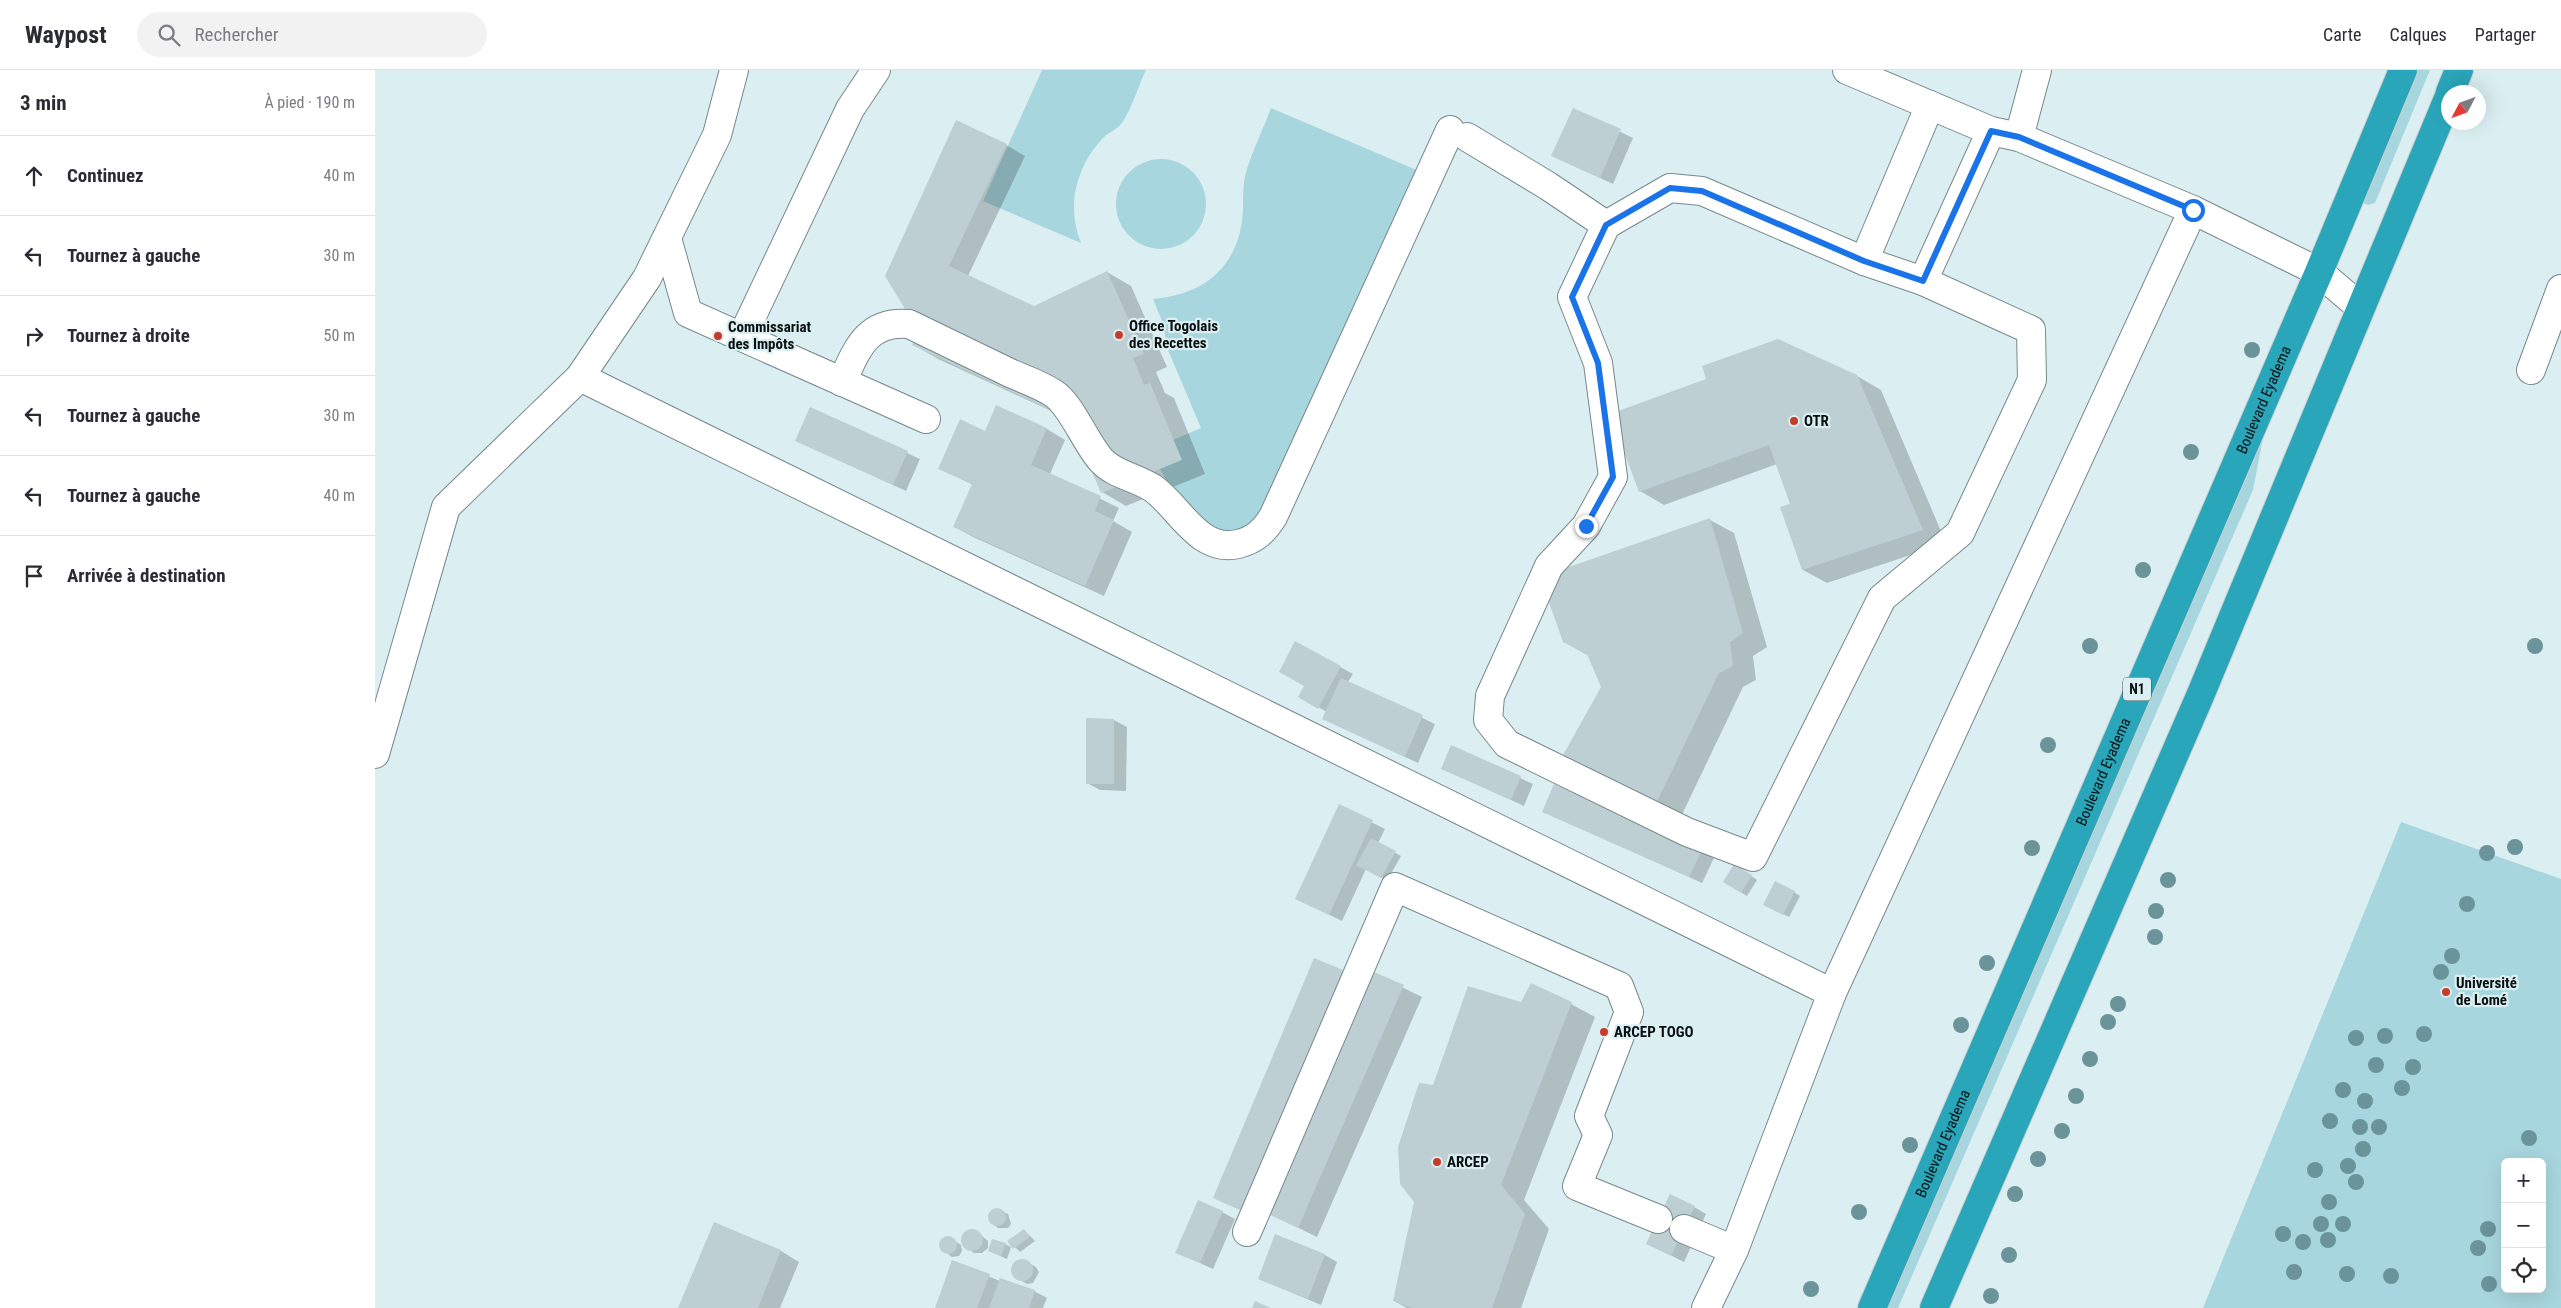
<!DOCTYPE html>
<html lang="fr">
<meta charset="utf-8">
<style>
:root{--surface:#fff;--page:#f2f2f3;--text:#2b2b33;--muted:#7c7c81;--line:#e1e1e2}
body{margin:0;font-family:"Roboto Condensed",sans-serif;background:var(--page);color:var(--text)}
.controls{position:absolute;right:15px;bottom:15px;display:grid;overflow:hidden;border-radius:8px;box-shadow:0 5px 20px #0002}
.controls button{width:45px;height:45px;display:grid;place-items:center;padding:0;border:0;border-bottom:1px solid var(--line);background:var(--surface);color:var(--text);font:25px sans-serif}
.compass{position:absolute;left:2066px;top:15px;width:45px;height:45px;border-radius:50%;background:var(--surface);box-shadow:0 5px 20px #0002;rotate:229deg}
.stop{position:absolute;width:15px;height:15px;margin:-11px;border:4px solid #1a73e8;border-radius:50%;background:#fff}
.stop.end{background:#1a73e8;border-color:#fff;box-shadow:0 1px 5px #0008}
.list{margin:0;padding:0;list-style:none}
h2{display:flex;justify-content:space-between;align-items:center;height:65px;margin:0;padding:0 20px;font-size:21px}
h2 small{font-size:16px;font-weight:400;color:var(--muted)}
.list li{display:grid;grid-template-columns:32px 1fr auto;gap:15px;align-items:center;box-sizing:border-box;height:80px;padding:0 20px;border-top:1px solid var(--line)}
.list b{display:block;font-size:19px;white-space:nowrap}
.list em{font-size:16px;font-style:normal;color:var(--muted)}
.icon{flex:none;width:28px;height:28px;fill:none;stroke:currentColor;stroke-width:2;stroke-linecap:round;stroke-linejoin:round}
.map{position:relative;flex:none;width:2186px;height:1238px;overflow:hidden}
header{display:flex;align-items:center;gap:30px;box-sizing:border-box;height:70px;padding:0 25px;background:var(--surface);border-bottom:1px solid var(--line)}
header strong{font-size:24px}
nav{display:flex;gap:28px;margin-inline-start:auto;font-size:18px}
.search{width:350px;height:45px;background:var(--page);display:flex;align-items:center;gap:12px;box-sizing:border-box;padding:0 18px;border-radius:28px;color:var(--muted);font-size:19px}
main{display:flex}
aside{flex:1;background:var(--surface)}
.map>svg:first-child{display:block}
</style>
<header>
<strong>Waypost</strong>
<div class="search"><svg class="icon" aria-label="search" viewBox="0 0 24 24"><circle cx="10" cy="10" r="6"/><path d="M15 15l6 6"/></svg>Rechercher</div>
<nav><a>Carte</a><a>Calques</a><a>Partager</a></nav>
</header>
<main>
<aside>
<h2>3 min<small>À pied · 190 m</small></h2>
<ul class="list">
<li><svg class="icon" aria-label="ahead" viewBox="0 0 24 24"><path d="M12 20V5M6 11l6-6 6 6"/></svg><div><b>Continuez</b></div><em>40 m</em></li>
<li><svg class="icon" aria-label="left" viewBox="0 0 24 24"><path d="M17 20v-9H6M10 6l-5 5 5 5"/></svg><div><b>Tournez à gauche</b></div><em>30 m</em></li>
<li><svg class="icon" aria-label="right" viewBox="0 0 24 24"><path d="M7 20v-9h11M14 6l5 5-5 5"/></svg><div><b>Tournez à droite</b></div><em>50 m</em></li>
<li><svg class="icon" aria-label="left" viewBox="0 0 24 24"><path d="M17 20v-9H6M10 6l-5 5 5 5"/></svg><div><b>Tournez à gauche</b></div><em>30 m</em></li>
<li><svg class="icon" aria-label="left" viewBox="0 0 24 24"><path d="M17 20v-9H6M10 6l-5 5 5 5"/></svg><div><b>Tournez à gauche</b></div><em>40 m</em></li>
<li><svg class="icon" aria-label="arrive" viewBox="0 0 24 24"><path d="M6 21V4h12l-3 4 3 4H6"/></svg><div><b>Arrivée à destination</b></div></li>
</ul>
</aside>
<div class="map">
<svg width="2186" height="1238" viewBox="0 0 2186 1238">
<rect width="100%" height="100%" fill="#dbeff2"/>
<g fill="#a8d6de" fill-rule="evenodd">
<path d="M667,0h104c-8,17 -14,38 -24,53 -4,6 -13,9 -18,14 -28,29 -38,69 -23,106l-98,-42z"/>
<path d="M2039,0h16l-55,133 -7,2 -5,-2 -2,-6z"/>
<path d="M896,38l148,63 -160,350c-8,4 -17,10 -25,10 -37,3 -70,-51 -84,-81l51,-22 -33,-78 -6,-29 -9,-22c47,-4 82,-28 89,-78 2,-15 0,-30 3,-45 6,-23 18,-46 26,-68z"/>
<circle cx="786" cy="134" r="45"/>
<path d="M1891,352l-13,68 -355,818h-16z"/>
<path d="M2026,752l160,57v429h-358zM2130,1092h37v127h-37z"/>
</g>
<g fill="#0003">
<path d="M1198,39l60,29 -20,46 -48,-22z"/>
<path d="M631,75l19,11 -57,120 66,31 73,-35 24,14 36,81 -11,5 9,21 9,5 31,76 -79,32 -24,-14 -29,-71 -135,-62 -24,-14 6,-14 -34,-55z"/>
<path d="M1482,306l24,14 65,153 -119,40 -24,-13 -11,-65 -15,-41 -113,41 -24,-14 68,-111z"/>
<path d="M436,339l109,50 -14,32 -109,-50z"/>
<path d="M672,359l18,11 -15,34 69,34 -6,13 19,11 -28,64 -131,-59 -18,-10 18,-42 -34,-17 47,-36z"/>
<path d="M1335,450l24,13 33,114 -14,9 3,24 -13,7 -66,138 -94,-48 20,-90 -14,-31 -25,-14z"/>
<path d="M921,573l57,31 -5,8 87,42 -17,39 -82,-38 -9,-13 -28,-16 7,-11z"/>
<path d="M713,650h26l13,7 -1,64 -26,-1 -13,-7z"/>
<path d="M1077,677l81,37 -9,22 -82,-38z"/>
<path d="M964,736l46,23 -7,14 23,13 -14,25 -21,-12 -24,52 -45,-22z"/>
<path d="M1169,741l157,40 13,7 -12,25z"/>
<path d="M1360,795l22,15 -10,16 -23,-15z"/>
<path d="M1419,822l6,4 -11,21 -18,-9z"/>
<path d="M968,901l18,10 -100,239 -46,-22z"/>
<path d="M1000,904l47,23 -105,240 -47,-23z"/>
<path d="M1146,934h50l24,13 -71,183 25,29 -28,79h-114l-13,-7 21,-99 19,-116z"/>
<path d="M1319,1137l12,7 -22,48 -24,-12z"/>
<path d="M622,1139l11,5 3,10 -3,4h-10l-9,-8v-5z"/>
<path d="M847,1142l13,7 -22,50 -37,-17z"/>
<path d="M339,1154l67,27 18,11 -19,46h-100z"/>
<path d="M649,1160l11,11 -15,11 -11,-11z"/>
<path d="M593,1161h8l12,10v7l-6,5h-8l-11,-9v-8z"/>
<path d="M569,1168h6l11,7 1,6 -3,5 -7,1 -11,-8 -1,-6z"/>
<path d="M630,1174l6,3 -4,12 -18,-8z"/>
<path d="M950,1185l12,7 -16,43 -62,-26z"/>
<path d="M648,1190l13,7 3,5 -6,11 -6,1 -12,-7 -3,-5 1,-7 4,-4z"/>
<path d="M578,1192l47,19 34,10 13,7 -4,10h-107z"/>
</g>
<g fill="#bdcfd3">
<path d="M1198,38l48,21 -21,49 -49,-22z"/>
<path d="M581,50l51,24 -58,122 85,40 73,-35 37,83 -11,4 11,27 6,-2 32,77 -81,33 -31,-74 -158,-74 7,-13 -34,-56z"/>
<path d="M1403,269l79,36 66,155 -121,40 -22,-63 10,-3 -21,-59 -130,47 -29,-78 96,-35 -4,-13z"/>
<path d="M621,335l51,23 -16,37 70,31 -6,15 19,9 -29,66 -132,-59 19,-43 -34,-15 22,-50 25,12z"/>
<path d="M435,337l98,44 -15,34 -98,-44z"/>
<path d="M1335,448l33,115 -13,9 3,24 -14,7 -67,139 -94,-48 43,-77 -14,-33 -24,-12 -23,-65z"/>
<path d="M920,571l46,25 -23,43 -20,-12 6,-11 -25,-14z"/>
<path d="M966,608l82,37 -18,42 -83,-38z"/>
<path d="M711,648l28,1v65h-28z"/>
<path d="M1076,675l70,31 -10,24 -70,-31z"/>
<path d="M1179,714l148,66 -13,27 -147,-65z"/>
<path d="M964,734l34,16 -44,95 -34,-16z"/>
<path d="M996,768l25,13 -15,27 -25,-13z"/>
<path d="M1359,794l18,11 -11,18 -18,-11z"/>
<path d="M1400,811l20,10 -12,24 -20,-10z"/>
<path d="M939,888l29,12 -101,241 -29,-13z"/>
<path d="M999,902l30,13 -106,243 -30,-14z"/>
<path d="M1156,913l41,19 -71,183 24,29 -33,94h-80l-19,-7 21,-99 -14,-18 -2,-37 21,-64 14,2 35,-99 53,16z"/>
<path d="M1295,1124l25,12 -24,50 -25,-12z"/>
<path d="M823,1130l25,11 -23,52 -25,-10z"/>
<circle cx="622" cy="1147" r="9"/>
<path d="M339,1152l67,28 -23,58h-80z"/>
<path d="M649,1159l6,8 -17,12 -6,-8z"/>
<circle cx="597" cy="1170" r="11"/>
<path d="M900,1164l50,20 -17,45 -50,-20z"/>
<circle cx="573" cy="1175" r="9"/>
<path d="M617,1169l14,4 -5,13 -13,-5z"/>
<circle cx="647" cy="1200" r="11"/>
<path d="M577,1190l38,14 -13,34h-42z"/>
<path d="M625,1208l35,12 -6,18h-40z"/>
<path d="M880,1231l16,7h-19z"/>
</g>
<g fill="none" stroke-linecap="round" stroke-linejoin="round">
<g stroke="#77888c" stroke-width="30">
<g id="minor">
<path d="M1472,0l144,61 28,6 174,73 126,62 41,35"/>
<path d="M1092,67l81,49 58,39 64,-37 32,3 162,70 59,20 108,49 1,50 -72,153 -78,65 -129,259 -66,-25 -180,-88 -19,-24 2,-24 59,-130 37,-40 27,-49 -15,-114 -26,-66 34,-72"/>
<path d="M1644,67l18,-67"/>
<path d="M292,168l21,75 238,106"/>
<path d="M1489,191l66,-156"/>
<path d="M1548,211l68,-150"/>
<path d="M367,267l108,-228 26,-39"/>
<path d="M2156,300l30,-81"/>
<path d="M205,307l1252,616"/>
<path d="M467,312c15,-33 25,-62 67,-58 33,16 66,32 99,48 15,7 31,12 45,21 18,11 32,49 48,67 13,15 36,17 53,29 26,19 45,64 84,55 17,-4 26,-13 35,-27l177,-387"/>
<path d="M0,684l71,-247 134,-130 67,-99 70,-143 17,-65"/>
<path d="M1309,1159l50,21"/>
<path d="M872,1162l148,-345 224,99 10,26 -40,104 9,19 -21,51 81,33"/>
<path d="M1331,1238l28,-58 98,-257 361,-783"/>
</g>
</g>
<g stroke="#cecfcf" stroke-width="30">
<g id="highway">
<path d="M2075,22l9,-22"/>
<path id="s1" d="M1497,1238l447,-1036 84,-202"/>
<path d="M1559,1238l266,-612 249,-600"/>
</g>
</g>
<use href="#minor" stroke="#fff" stroke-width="28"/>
<use href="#highway" stroke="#2aa6ba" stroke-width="28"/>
</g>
<g fill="#6a949a">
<circle cx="1877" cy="280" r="8"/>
<circle cx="1816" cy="382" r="8"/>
<circle cx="1768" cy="500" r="8"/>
<circle cx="1715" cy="576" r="8"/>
<circle cx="2160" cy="576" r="8"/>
<circle cx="1673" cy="675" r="8"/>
<circle cx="2140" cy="777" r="8"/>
<circle cx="1657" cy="778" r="8"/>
<circle cx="2112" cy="783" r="8"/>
<circle cx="1793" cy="810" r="8"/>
<circle cx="2092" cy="834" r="8"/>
<circle cx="1781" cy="841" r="8"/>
<circle cx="1780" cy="867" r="8"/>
<circle cx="2077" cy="886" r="8"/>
<circle cx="1612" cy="893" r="8"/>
<circle cx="2066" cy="902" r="8"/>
<circle cx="1743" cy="934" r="8"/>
<circle cx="1733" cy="952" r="8"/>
<circle cx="1586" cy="955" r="8"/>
<circle cx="2049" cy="964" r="8"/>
<circle cx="2010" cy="966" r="8"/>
<circle cx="1981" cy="968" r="8"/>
<circle cx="1715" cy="989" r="8"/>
<circle cx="2001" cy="995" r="8"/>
<circle cx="2038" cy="997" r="8"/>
<circle cx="2027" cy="1018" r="8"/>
<circle cx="1968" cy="1020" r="8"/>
<circle cx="1701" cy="1026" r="8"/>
<circle cx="1990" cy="1031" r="8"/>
<circle cx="1955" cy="1051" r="8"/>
<circle cx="1985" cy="1057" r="8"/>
<circle cx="2004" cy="1057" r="8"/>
<circle cx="1687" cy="1061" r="8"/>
<circle cx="2154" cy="1068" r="8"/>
<circle cx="1535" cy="1075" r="8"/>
<circle cx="1988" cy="1079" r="8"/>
<circle cx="1663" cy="1089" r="8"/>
<circle cx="1973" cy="1096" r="8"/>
<circle cx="1940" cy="1100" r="8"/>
<circle cx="1981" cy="1112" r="8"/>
<circle cx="1640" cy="1124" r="8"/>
<circle cx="1954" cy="1132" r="8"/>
<circle cx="1484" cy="1142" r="8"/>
<circle cx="1946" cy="1154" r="8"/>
<circle cx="1968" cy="1154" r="8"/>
<circle cx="2113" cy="1159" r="8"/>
<circle cx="1908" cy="1164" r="8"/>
<circle cx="1953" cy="1170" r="8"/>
<circle cx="1928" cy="1172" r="8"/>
<circle cx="2103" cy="1178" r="8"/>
<circle cx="1634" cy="1185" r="8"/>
<circle cx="1919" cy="1202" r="8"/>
<circle cx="1972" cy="1204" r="8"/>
<circle cx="2016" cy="1206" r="8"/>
<circle cx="2114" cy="1214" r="8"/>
<circle cx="1436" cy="1219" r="8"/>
<circle cx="1616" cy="1226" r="8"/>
</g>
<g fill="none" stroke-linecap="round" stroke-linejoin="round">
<path stroke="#1a73e8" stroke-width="6" d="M1211,456l27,-49 -15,-114 -26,-66 34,-72 64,-37 32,3 162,70 59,20 68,-150 28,6 174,73"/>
</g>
<g fill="#c73b2a" stroke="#dbeff2" stroke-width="2">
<circle cx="744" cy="265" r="5"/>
<circle cx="343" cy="266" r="5"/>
<circle cx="1419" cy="351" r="5"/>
<circle cx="2071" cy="922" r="5"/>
<circle cx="1229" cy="962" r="5"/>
<circle cx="1062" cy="1092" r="5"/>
</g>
<g text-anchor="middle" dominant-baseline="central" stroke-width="4.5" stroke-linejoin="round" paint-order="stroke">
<rect fill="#dbeff2" stroke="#475254" stroke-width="1" x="1748" y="607.5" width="28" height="23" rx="4"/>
<g font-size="14" font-weight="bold" fill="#080f10">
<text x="1762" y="619">N1</text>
</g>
<g font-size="15" font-weight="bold" fill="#080f10" stroke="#dbeff2" text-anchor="start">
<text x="754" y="256">Office Togolais<tspan x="754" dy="17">des Recettes</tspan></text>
<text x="353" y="257">Commissariat<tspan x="353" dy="17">des Impôts</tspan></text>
<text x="1429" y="351">OTR</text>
<text x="2081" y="913">Université<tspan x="2081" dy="17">de Lomé</tspan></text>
<text x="1239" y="962">ARCEP TOGO</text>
<text x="1072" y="1092">ARCEP</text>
</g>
<g font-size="15" fill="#080f10" stroke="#dbeff2">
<text stroke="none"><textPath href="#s1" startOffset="989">Boulevard Eyadema</textPath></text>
<text stroke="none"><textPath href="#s1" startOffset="584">Boulevard Eyadema</textPath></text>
<text stroke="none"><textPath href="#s1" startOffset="179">Boulevard Eyadema</textPath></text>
</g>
</g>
</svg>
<div class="controls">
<button>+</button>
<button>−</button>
<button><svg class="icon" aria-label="locate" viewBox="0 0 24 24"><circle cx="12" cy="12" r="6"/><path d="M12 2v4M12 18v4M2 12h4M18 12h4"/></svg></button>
</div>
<svg class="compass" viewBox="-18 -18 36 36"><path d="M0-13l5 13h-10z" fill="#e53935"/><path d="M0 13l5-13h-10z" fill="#7c7c81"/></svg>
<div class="stop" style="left:1818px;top:140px"></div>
<div class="stop end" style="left:1211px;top:456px"></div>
</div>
</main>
